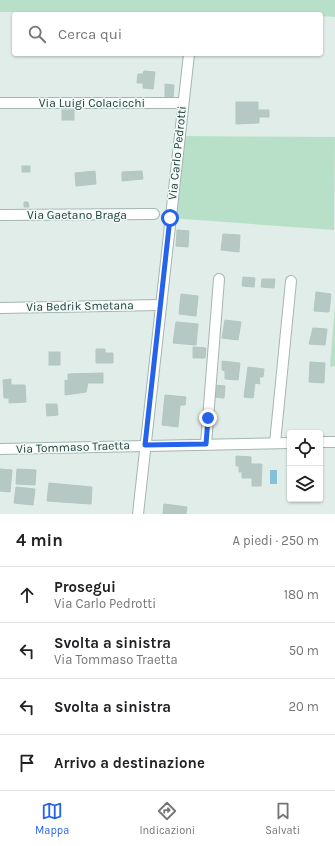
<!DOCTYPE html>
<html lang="it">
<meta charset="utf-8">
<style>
:root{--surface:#fff;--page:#f6f6f6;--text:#202124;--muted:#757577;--line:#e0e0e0;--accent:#2563eb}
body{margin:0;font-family:Karla,sans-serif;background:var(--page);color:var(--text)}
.controls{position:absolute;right:12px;bottom:12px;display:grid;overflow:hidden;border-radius:4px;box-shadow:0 1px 3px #0004}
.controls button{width:36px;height:36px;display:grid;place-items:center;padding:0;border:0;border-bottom:1px solid var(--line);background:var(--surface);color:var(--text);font:20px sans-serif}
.stop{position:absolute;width:12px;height:12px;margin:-9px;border:3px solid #2563eb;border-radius:50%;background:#fff}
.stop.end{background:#2563eb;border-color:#fff;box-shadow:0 1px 4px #0008}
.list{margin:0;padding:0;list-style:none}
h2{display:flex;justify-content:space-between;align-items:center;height:52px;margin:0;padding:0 16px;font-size:17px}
h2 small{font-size:13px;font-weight:400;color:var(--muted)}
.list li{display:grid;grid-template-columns:26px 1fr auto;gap:12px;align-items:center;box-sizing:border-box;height:56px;padding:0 16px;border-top:1px solid var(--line)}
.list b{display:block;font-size:15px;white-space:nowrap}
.list p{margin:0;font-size:13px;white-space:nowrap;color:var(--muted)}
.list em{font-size:13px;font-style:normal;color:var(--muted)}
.icon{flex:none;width:22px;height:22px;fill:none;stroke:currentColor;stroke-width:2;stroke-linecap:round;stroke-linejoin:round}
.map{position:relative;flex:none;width:335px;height:514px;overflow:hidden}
.search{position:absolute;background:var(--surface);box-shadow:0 1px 3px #0004;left:12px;right:12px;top:12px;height:44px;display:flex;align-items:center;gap:10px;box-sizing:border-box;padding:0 14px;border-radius:4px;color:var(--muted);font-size:15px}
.sheet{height:276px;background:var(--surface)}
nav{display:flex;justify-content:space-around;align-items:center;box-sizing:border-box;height:56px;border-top:1px solid var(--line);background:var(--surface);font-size:11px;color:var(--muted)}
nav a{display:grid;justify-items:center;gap:2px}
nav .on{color:var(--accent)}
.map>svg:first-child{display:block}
</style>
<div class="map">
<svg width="335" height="514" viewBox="0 0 335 514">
<rect width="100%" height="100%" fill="#e1ede9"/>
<g fill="#b8e0c8">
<path d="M0,0h335v17l-14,-1v-2l-321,-2z"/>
<path d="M179,136l156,1 -1,93 -164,-12z"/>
<path d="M335,305v61l-5,1z"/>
</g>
<rect fill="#84c0d7" x="270" y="470" width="7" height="14"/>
<g fill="#b6c8c3" stroke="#b3c7c2">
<path d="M144,71l11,1 -2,17 -10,-1v-5h-6l1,-9h5z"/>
<path d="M165,84l9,1 -1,13h-8z"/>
<path d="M236,102h22v8h11v7h-10v6l-23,1z"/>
<rect x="62" y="110" width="12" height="10"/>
<rect x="22" y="166" width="8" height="6"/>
<path d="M95,171l1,13 -20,2 -1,-13z"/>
<path d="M142,171l1,8 -21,2v-9z"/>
<path d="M24,202h4l1,5h-5z"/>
<path d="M177,230l12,1 -1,16 -12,-1z"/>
<path d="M223,234l17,1 -1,17 -18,-2z"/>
<path d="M243,277l12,1 -1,9 -12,-1z"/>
<path d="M262,279h13l-1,9 -13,-1z"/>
<path d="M316,292l15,2 -2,18 -15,-1z"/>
<path d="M181,294l17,2 -2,20 -17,-2z"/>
<path d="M225,320l16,2 -3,18 -16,-2z"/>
<path d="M176,322l22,2 -2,21 -23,-2z"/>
<path d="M313,328l14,1 -2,16 -16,-1z"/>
<path d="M193,347l13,1 -1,10h-12z"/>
<path d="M96,349h9v4h8v10h-17z"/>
<rect x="49" y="352" width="11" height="13"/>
<path d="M222,361l18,2 -2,17 -13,-1v-8l-3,-1z"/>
<path d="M310,362l15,1 -1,20 -15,-1z"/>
<path d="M248,367l16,2 -1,8h-4l1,7 -5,-1 -2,15 -9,-1z"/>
<path d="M103,373v10h-15l-2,9 -21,3v-15l3,1v-7z"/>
<path d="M11,379v6h14l1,17 -17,1v-5h-5l-1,-18z"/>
<path d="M214,385l11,1 -1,12 -11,-1z"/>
<path d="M165,395l21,2 -1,8h-5l-2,22 -16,-2z"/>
<path d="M46,404h11l1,11 -11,1z"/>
<path d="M236,456l15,1v7h11l-1,22h-9v-8h-10v-6h-3v-6h-3z"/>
<path d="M0,469l12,1 -2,22 -10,-1z"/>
<path d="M17,469l19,1 -1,15 -19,-1z"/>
<path d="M49,483l43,4 -1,17 -44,-3z"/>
<path d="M16,487l19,2 -2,16 -19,-2z"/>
<path d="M164,504l23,3 -1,7h-23z"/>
</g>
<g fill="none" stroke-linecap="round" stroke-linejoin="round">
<g stroke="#a3b6b1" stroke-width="12">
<g id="minor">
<path d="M0,103h183"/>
<path d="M0,215l154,-1"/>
<path d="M0,308l160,-3"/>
<path d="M320,442h15"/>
<path d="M275,443l16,-162"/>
<path d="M206,444l13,-165"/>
<path d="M0,449l290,-6"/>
<path d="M138,514l51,-460"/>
</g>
</g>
<use href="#minor" stroke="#fff" stroke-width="10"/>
</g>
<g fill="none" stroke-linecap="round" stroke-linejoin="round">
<path stroke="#2563eb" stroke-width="5" d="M170,218l-25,227 61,-1 2,-26"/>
</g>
<g text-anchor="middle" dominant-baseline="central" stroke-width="3" stroke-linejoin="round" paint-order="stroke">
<g font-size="12" fill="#20403b" stroke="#f2f9f7">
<text x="92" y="103">Via Luigi Colacicchi</text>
<text transform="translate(177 153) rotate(-84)">Via Carlo Pedrotti</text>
<text x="77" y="215">Via Gaetano Braga</text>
<text transform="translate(80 306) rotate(-1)">Via Bedrik Smetana</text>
<text transform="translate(73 447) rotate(-2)">Via Tommaso Traetta</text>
</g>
</g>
</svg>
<div class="controls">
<button><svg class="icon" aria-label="locate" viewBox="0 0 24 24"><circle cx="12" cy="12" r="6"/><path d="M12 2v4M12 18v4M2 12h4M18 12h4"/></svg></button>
<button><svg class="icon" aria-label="layers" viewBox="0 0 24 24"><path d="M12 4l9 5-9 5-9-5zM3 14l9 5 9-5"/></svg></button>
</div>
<div class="stop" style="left:170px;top:218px"></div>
<div class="stop end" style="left:208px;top:418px"></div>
<div class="search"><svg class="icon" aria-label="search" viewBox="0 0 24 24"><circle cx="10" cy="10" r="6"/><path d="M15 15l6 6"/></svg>Cerca qui</div>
</div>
<section class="sheet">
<h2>4 min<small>A piedi · 250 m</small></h2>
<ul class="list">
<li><svg class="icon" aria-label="ahead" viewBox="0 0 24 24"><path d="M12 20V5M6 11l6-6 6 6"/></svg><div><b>Prosegui</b><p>Via Carlo Pedrotti</p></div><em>180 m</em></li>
<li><svg class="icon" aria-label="left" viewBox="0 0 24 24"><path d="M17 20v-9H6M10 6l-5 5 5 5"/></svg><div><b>Svolta a sinistra</b><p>Via Tommaso Traetta</p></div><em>50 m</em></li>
<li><svg class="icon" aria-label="left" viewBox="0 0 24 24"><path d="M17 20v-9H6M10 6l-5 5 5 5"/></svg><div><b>Svolta a sinistra</b></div><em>20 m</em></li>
<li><svg class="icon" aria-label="arrive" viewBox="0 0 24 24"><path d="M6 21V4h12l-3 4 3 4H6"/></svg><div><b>Arrivo a destinazione</b></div></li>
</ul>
</section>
<nav>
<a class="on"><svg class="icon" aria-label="map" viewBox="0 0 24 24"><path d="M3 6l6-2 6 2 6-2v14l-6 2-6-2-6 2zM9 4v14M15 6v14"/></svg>Mappa</a>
<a><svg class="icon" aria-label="directions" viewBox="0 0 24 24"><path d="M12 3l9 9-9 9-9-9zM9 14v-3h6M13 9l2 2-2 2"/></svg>Indicazioni</a>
<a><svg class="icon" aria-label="saved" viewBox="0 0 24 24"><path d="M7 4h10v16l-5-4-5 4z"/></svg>Salvati</a>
</nav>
